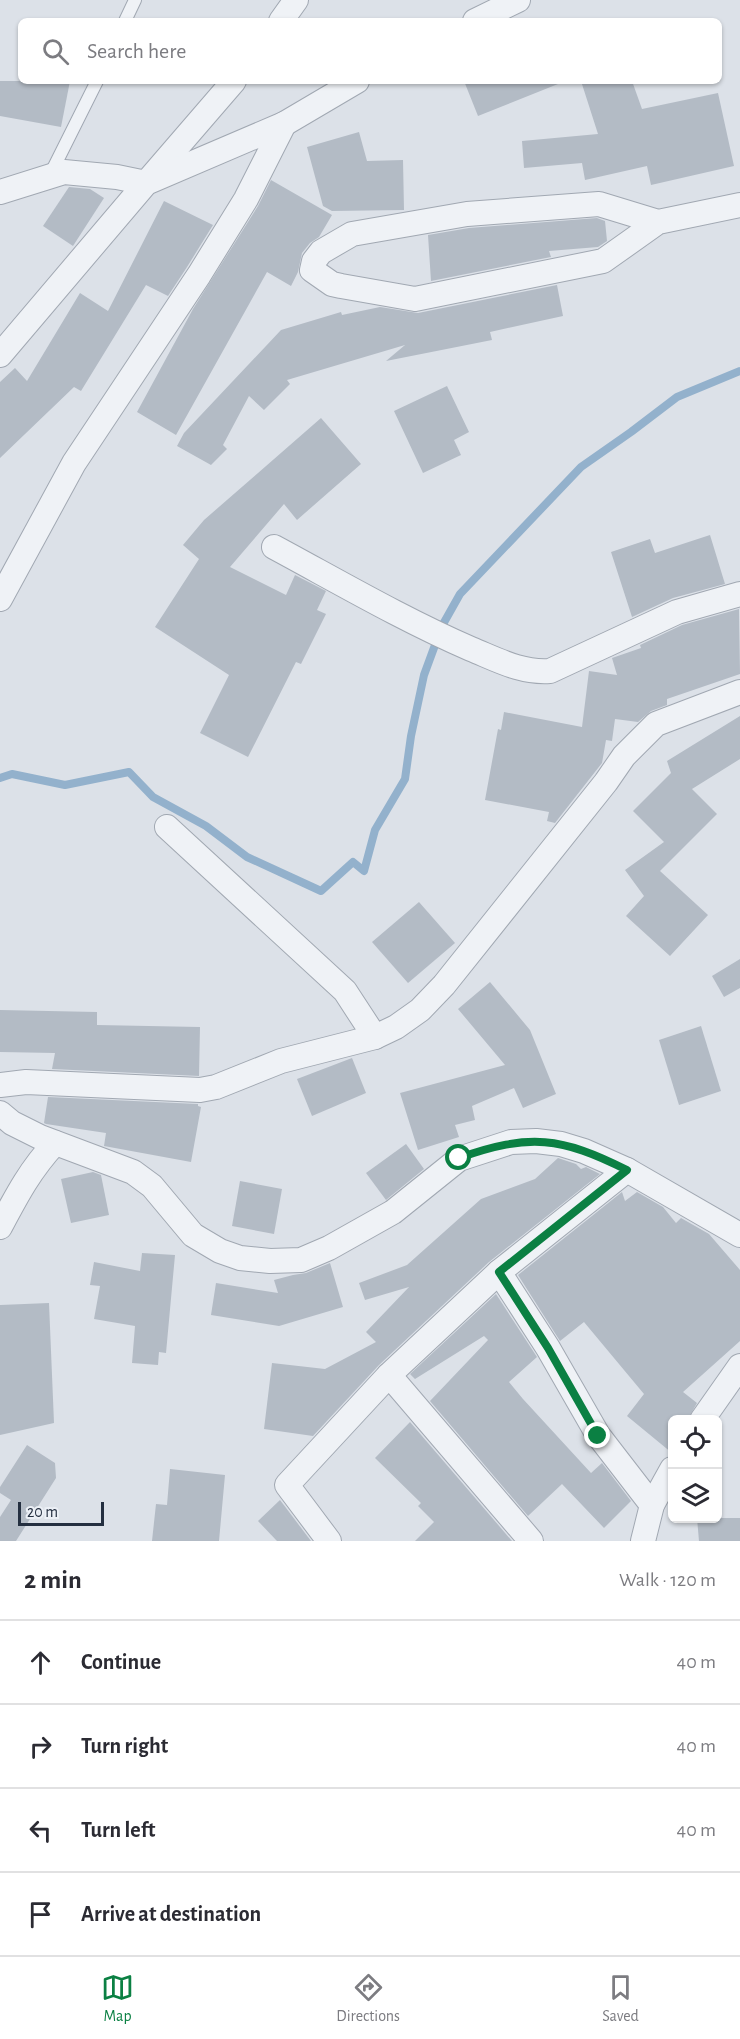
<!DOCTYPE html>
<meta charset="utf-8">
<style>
:root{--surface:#fff;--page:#f2f2f3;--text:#2b2b33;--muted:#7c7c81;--line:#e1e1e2;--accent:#0b8043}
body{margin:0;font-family:"Alegreya Sans",sans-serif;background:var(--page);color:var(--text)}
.controls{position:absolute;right:18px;bottom:18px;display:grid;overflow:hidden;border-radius:9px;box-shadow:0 2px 4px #0004}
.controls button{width:54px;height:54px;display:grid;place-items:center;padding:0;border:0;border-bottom:2px solid var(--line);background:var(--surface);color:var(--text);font:30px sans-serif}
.scale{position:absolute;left:18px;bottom:15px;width:86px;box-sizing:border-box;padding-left:6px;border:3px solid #242f40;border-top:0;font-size:16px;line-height:21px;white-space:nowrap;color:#242f40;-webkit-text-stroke:4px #ecf0f6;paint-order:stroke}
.stop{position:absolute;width:18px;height:18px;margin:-14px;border:4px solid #0b8043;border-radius:50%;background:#fff}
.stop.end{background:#0b8043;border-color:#fff;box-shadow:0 2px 6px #0008}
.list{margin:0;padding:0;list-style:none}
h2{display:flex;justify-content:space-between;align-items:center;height:78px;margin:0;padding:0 24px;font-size:26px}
h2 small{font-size:20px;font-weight:400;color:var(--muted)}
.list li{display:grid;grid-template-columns:39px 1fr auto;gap:18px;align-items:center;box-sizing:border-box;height:84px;padding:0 24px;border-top:2px solid var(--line)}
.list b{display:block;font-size:22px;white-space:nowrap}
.list em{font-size:20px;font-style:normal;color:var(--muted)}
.icon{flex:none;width:33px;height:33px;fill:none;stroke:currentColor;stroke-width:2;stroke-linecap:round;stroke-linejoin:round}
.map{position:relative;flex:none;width:740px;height:1541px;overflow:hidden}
.search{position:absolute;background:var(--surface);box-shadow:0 2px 4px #0004;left:18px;right:18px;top:18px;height:66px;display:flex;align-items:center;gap:15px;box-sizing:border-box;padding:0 21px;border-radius:9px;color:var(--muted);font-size:22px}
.sheet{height:414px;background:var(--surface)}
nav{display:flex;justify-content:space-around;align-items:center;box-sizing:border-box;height:84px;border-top:2px solid var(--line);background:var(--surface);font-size:16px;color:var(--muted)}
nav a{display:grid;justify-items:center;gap:3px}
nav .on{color:var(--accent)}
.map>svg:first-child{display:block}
</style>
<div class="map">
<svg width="740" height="1541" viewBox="0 0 740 1541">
<rect width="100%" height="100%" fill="#dce1e8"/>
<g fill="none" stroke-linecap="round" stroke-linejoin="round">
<path stroke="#93b1cc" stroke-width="8" d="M0,778l12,-4 53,11 64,-13 24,25 53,29 41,31 74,34 32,-29 11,9 11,-41 30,-51 6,-43 13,-61 18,-49 18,-32 121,-127 50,-35 46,-35 63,-26"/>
</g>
<g fill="#b3bbc5">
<path d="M0,81h70l-9,46 -61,-11z"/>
<path d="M464,81h99v1l-85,34z"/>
<path d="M581,81h51l10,28 76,-16 16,73 -83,19 -4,-19 -62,14 -3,-17 -58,5 -2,-27 76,-7z"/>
<path d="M359,132l8,29 36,-1 1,50 -72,1 -9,-5 -16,-59z"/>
<path d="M271,180l61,35 -13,22 -9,6 -8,10 -4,19 -7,14 -24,-14 -91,163 -39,-23 56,-103 65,-103z"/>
<path d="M69,187l21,2 14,9 -31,48 -30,-20z"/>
<path d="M164,201l49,24 -26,42 -19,29 -22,-11 -65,106 -7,-4 -74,71v-76l15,-14 12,13 53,-88 28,18z"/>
<path d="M597,218l8,3 2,20 -9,6 -49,4 2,6 -120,24 -3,-46 41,-7z"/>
<path d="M557,285l6,31 -73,16 2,8 -106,21 19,-16 -118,35 3,4 -26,26 -15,-14 -26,49 4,4 -16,16 -34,-19 7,-13 97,-103 60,-18 1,3 38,-8 38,6z"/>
<path d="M447,386l22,46 -15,8 7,15 -38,18 -29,-62z"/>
<path d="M321,418l40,46 -64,56 -13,-16 -54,63 56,28 9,-20 31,16 -9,19 9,4 -25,50 -5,-2 -48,95 -48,-24 29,-58 -74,-48 44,-68 -16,-14 21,-25z"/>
<path d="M710,535l15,49 -52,14 -41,19 -21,-65 39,-13 5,14z"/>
<path d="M739,609l1,65 -73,25v6l-16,6 -13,11 -23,-3 -3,22 -6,-1 -4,23 -47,60 -8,-2 2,-9 -64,-12 13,-71 3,1 3,-18 78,15 7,-56 28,4 -5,-17 29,-10 -1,-3 42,-20z"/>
<path d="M740,716v43l-48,30 25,25 -57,57 48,44 -38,41 -44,-40 18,-20 -19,-26 39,-28 -31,-31 38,-38 -4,-12z"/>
<path d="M419,902l36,41 -47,40 -36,-41z"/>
<path d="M740,959v29l-16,9 -12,-21z"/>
<path d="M490,982l40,48 26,64 -33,14 -9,-20 -42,18 3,14 -20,5 4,12 -41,13 -18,-57 105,-28 -47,-56z"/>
<path d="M0,1010l97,2v13l103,2 -1,49 -147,-7 3,-16 -55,-1z"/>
<path d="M701,1026l20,65 -42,14 -20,-65z"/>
<path d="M352,1058l14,35 -54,23 -15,-37z"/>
<path d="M48,1097l150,7v2l3,1 -10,55 -87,-16 2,-13 -60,-9 -2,-1z"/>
<path d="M406,1144l18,25 -38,31 -20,-27z"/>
<path d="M558,1158l18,6 5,5 5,-2 14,7 -111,88 -110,103 -66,71 -49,-7 8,-66 53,6 51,-27 -10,-10 43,-45 -44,13 -6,-17 48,-18 74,-66 54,-20z"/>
<path d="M93,1172l8,3 8,40 -38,8 -10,-44z"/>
<path d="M240,1181l42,8 -8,45 -42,-8z"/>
<path d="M622,1192l3,9 12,-9 26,15 13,16 5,-5 28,16 31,36v71l-57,51 14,11 -9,16h-16v34l-45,-37 17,-22 -60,-72 -24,19 -42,-66z"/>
<path d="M142,1253l33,2 -9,98 -7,-1 -1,13 -26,-2 3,-37 -41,-7 6,-33 -10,-1 4,-23 46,9z"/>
<path d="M330,1263l13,44 -64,19 -68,-11 5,-32 62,10 -4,-13 19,-5 13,-2z"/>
<path d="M496,1294l41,63 -28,25 14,17 68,74 11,-10 29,38 -27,27 -42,-44 -34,32 -98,-115 58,-61 -4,-4 -69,43 -5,-5z"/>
<path d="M49,1303l5,120 -54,12v-130z"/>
<path d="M410,1422l102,119h-97l19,-19 -16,-16 3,-3 -46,-45z"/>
<path d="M27,1445l28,18 1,15 -40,63h-16v-24l11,-17 -11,-7v-6z"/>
<path d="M170,1469l55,6 -6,66h-67l4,-37 11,1z"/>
<path d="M280,1500l31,41h-34l-19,-20z"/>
<path d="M697,1518h43v23h-41z"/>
</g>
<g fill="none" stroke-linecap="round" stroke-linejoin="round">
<g stroke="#a1a8b2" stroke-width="14">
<g id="service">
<path d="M125,21l10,-21"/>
<path d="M50,175l47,-94"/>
</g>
</g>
<g stroke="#a1a8b2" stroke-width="26">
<g id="minor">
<path d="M281,21l15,-21"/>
<path d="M475,21l43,-21"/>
<path d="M0,192l64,-20 53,5 29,6 88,-102"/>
<path d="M658,222l-59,-18 -132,10 -115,20 -31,18 -7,9 -2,9 20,14 9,2 74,13 188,-38 55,-39 82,-17"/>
<path d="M0,355l146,-172 138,-59 73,-43"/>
<path d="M274,547c65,35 130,73 197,102 27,11 50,24 79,22l127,-59 63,-18"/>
<path d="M0,599l74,-136 125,-188 47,-76 38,-75"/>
<path d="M167,827l178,164 30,46"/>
<path d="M0,1085l26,-3 174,8 16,-3 65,-26 94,-24 21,-10 24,-17 24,-25 162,-203 18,-26 32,-32 84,-32"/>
<path d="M0,1113l12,10 28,14 93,35 19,14 41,49 27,16 20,7 30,3 31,-1 28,-12 64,-36 66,-53 52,-17 25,-1 25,3 23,7 43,19"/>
<path d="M0,1227c17,-32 30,-57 55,-84"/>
<path d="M499,1272l49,76 50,87 54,70"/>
<path d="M389,1375l142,166"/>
<path d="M702,1420l38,-54"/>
<path d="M329,1541l-42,-56 102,-110 110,-103 128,-102 113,65"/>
<path d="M643,1541l9,-36 20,-36"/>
</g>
</g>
<use href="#service" stroke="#eff2f6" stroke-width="12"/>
<use href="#minor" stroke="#eff2f6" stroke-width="24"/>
</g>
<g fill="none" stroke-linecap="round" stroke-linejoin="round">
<path stroke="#0b8043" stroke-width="8" d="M459,1158c71,-25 102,-21 168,12l-128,102 49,76 50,88"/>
</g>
</svg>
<div class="controls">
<button><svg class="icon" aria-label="locate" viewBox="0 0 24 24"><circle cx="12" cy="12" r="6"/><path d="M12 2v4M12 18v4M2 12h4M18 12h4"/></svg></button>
<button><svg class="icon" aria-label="layers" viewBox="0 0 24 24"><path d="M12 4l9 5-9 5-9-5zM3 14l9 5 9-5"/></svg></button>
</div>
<div class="scale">20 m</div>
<div class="stop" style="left:459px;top:1158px"></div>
<div class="stop end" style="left:598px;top:1436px"></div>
<div class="search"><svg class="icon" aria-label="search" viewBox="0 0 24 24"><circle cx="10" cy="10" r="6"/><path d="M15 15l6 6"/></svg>Search here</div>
</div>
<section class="sheet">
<h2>2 min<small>Walk · 120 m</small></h2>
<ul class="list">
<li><svg class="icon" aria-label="ahead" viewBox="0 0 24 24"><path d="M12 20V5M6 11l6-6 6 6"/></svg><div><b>Continue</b></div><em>40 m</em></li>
<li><svg class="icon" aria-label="right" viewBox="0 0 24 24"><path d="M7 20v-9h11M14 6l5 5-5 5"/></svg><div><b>Turn right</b></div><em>40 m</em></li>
<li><svg class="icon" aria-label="left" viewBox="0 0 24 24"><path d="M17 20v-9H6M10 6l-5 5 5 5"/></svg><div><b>Turn left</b></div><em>40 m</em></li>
<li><svg class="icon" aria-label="arrive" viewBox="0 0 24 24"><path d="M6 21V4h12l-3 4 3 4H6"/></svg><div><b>Arrive at destination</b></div></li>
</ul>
</section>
<nav>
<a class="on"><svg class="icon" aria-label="map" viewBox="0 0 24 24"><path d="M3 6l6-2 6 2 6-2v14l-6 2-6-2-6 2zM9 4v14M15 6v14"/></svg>Map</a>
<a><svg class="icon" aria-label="directions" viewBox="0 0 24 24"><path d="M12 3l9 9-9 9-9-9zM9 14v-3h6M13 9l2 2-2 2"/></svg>Directions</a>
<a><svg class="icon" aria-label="saved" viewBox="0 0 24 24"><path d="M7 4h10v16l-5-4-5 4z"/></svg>Saved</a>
</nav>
